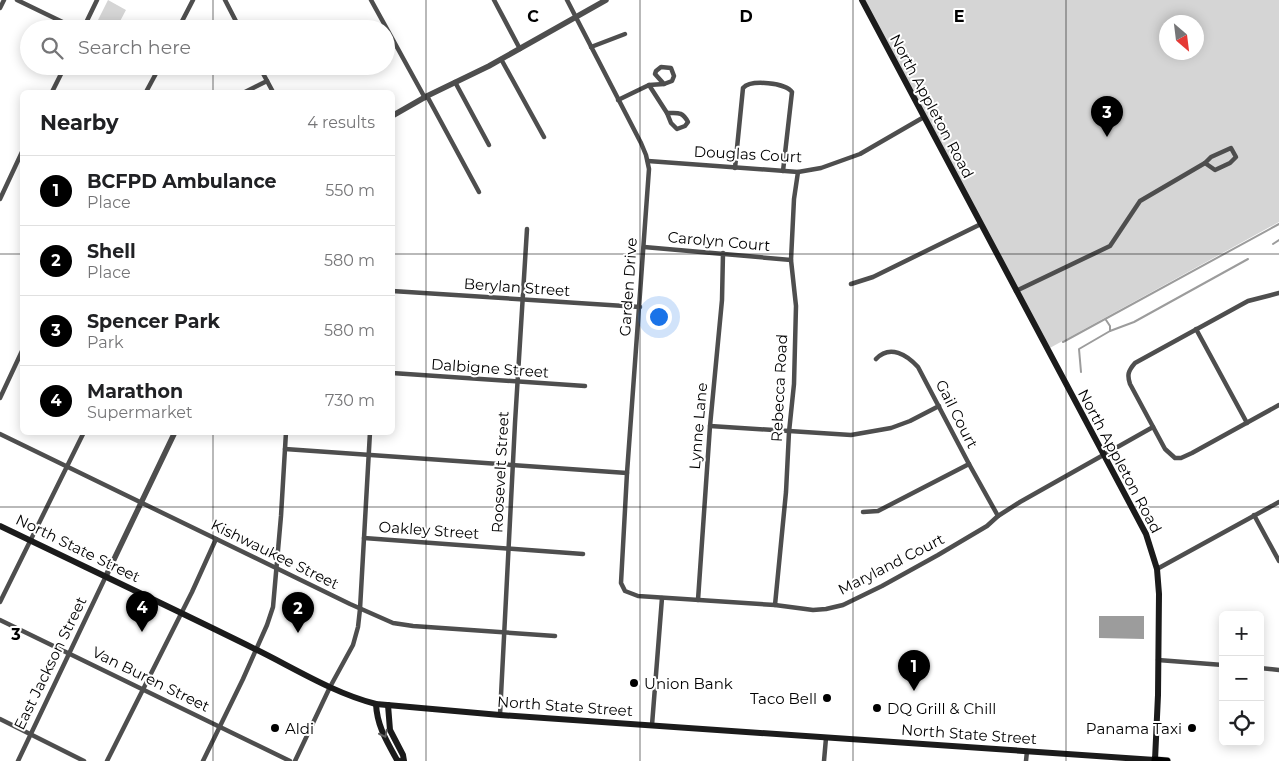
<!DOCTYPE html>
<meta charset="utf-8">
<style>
:root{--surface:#fff;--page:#f6f6f6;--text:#202124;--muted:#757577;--line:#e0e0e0;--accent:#000}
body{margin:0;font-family:Montserrat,sans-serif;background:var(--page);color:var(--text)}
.controls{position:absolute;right:15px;bottom:15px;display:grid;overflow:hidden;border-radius:8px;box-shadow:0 2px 12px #0003}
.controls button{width:45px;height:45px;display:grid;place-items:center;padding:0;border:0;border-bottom:1px solid var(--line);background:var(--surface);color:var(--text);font:25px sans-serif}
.compass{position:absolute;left:1159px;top:15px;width:45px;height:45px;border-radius:50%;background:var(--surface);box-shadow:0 2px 12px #0003;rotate:152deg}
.you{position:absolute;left:658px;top:316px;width:18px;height:18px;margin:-12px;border:4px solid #fff;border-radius:50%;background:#1a73e8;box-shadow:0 0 0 8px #1a73e833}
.badge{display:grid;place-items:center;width:32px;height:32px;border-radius:50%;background:var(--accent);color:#fff;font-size:16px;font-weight:700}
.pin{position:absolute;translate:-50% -41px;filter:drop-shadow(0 1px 2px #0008)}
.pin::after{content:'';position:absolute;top:26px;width:18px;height:15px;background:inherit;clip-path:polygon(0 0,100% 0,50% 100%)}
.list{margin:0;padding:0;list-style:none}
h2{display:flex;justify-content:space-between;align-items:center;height:65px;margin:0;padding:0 20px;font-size:21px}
h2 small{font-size:16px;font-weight:400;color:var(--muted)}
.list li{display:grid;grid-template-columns:32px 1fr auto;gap:15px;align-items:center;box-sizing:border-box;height:70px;padding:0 20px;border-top:1px solid var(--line)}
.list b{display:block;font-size:19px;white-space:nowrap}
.list p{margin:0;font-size:16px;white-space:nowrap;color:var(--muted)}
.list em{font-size:16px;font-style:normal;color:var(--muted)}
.icon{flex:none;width:28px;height:28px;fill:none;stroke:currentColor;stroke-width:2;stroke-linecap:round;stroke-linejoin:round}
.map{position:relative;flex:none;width:1279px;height:761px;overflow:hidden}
.search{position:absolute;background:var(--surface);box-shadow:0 2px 12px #0003;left:20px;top:20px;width:375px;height:55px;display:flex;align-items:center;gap:12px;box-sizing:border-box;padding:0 18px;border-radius:28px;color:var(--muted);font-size:19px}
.panel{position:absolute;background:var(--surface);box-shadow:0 2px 12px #0003;left:20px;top:90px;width:375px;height:345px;border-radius:8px}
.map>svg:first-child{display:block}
</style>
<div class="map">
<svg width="1279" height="761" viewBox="0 0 1279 761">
<rect width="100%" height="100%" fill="#fff"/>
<g fill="#d5d5d5" fill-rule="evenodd">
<path d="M108,0l18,10 -8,15 7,4 -31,-1z"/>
<path d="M861,0h418v222l-231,127zM1166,22h30v30h-30z"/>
</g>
<path fill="#9c9c9c" d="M1099,616h45v23l-45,-1z"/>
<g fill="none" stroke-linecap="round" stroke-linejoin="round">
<g stroke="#9c9c9c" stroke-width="2">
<path d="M1273,244l6,-4"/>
<path d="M1106,320l4,6v5"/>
<path d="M1063,342l216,-118"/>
<path d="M1081,372l-2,-23 31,-18 24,-9 114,-63"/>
</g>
<g stroke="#dbdbdb" stroke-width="8">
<path id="primary" d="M1155,760l12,1"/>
</g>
<g stroke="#4e4e4e" stroke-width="4.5">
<path d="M17,0l60,29"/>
<path d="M225,0l15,29"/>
<path d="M371,0l54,98"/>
<path d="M494,0l26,49"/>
<path d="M567,0l74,143 5,12 3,14 -22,304 -6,110 4,8 13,5 137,9 38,5 13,-1 17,-4 39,-19 56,-31 49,-29 11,-10 22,-14 133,-75"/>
<path d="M0,8l4,-8"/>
<path d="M83,29l14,-29"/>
<path d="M178,29l15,-29"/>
<path d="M591,47l34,-13"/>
<path d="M501,59l43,78"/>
<path d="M259,66l14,26"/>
<path d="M661,67l10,1 3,8 -2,5 -8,3 -9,-10 1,-3z"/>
<path d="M455,82l34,63"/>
<path d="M649,85l18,28"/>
<path d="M52,92l13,-26"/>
<path d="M146,92l14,-26"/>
<path d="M245,92l22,-11"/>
<path d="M427,96l52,96"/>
<path d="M618,100l31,-15 15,-1"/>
<path d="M667,113c11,0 15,-2 21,9l-3,4 -8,3 -6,-6z"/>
<path d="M1231,148l5,9 -6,6 -15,7 -10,-7 6,-6z"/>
<path d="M648,161l150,11 23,-4 39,-14 64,-37"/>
<path d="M735,168l8,-80c8,-9 43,-5 49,4l-9,79"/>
<path d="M0,199l22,-47"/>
<path d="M644,247l147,13"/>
<path d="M851,284l22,-7 108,-53"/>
<path d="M392,291l248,16"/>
<path d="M1016,291l94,-45 30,-45 65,-38"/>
<path d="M1279,293l-31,8 -113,62c-7,8 -8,12 -5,21l35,65 10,9h6l11,-5 87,-48"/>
<path d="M1196,329l51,94"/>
<path d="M876,359c14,-15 31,-4 42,8l51,97 29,52"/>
<path d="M392,373l193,13"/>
<path d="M0,398l22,-47"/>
<path d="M710,426l141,9 40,-7 19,-7 29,-15"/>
<path d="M0,434l350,170 43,19 20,3 142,10"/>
<path d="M285,449l342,24"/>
<path d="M863,512l15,-1 91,-47"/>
<path d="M1254,515l25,46"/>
<path d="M364,538l219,16"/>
<path d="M1157,569l122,-67"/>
<path d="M698,600l12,-174 12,-126 1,-47"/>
<path d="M0,602l84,-170"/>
<path d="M775,605l11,-113 3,-60 5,-48 2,-78 -5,-46 3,-61 4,-27"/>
<path d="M0,620l290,141"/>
<path d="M1158,660l65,5"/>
<path d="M1260,668l19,2"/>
<path d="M500,715l15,-292 12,-194"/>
<path d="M0,719l84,42"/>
<path d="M652,725l10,-127"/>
<path d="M18,761l88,-185"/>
<path d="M107,761l85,-169 24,-53"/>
<path d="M203,761l40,-82 24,-54 6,-18 8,-91 5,-84"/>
<path d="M295,761l35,-74 23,-42 5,-18 2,-18 10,-177"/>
<path d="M824,761l2,-23"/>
<path d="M1026,761l1,-10"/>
</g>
<g stroke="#4e4e4e" stroke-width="5.5">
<path d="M392,116l35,-20 62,-30 117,-66"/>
<path d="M106,576l69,-144"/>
</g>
<g stroke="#1b1b1b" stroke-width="6">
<path d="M0,526c85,41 170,81 255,123 39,19 78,44 121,55l124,11 655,45 3,-65 1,-101 -2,-25 -11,-35 -284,-534"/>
<path d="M376,704c1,22 11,38 21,56l3,1"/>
<path d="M388,705l2,25 13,25 1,6"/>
</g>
<use href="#primary" stroke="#000" stroke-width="7"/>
</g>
<defs><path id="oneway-chevron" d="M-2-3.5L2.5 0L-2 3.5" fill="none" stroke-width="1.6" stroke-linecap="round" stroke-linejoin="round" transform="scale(1.25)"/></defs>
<use stroke="#5f5f5f" href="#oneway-chevron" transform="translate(384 734) rotate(63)"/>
<path fill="none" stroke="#000" stroke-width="1" stroke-opacity="0.55" d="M213,0v29M426,0v761M640,0v761M853,0v761M1066,0v761M213,66v26M0,254h22M392,254h887M213,432v329M0,507h1279"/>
<g fill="#000" stroke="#fff" stroke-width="2">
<circle cx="634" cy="683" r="5"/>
<circle cx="827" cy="698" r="5"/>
<circle cx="877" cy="708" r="5"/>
<circle cx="275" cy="728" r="5"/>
<circle cx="1192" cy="728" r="5"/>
</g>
<g text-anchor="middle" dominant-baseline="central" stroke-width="4" stroke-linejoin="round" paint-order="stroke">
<g font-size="15" fill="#000" stroke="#fff">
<text transform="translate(932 106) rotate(62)">North Appleton Road</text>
<text transform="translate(748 154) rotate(3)">Douglas Court</text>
<text transform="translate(719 241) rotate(5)">Carolyn Court</text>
<text transform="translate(517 287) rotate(4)">Berylan Street</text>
<text transform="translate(628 287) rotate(-86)">Garden Drive</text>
<text transform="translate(490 368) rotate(4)">Dalbigne Street</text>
<text transform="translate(779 388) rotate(-87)">Rebecca Road</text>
<text transform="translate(957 414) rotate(63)">Gail Court</text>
<text transform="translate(698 426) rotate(-85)">Lynne Lane</text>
<text transform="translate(1120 461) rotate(62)">North Appleton Road</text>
<text transform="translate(500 472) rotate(-87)">Roosevelt Street</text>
<text transform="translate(429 530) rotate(4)">Oakley Street</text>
<text transform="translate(78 548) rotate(26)">North State Street</text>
<text transform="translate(275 554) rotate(26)">Kishwaukee Street</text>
<text transform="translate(891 564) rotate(-27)">Maryland Court</text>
<text transform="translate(50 663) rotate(-64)">East Jackson Street</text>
<text transform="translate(151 679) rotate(26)">Van Buren Street</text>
<text transform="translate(565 706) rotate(4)">North State Street</text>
<text transform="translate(969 734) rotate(4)">North State Street</text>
</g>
<g font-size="15" fill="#000" stroke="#fff" text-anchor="start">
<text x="644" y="683">Union Bank</text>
<text x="817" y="698" text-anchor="end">Taco Bell</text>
<text x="887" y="708">DQ Grill &amp; Chill</text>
<text x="285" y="728">Aldi</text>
<text x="1182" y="728" text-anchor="end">Panama Taxi</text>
</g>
</g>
<g font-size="16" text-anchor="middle" font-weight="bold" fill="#000" stroke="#fff" stroke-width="4" stroke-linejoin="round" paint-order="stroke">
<text x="533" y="22">C</text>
<text x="746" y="22">D</text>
<text x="959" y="22">E</text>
<text x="16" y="640">3</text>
</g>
</svg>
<div class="controls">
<button>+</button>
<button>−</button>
<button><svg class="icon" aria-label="locate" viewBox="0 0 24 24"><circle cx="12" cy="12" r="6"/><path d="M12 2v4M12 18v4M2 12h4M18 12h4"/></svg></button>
</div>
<svg class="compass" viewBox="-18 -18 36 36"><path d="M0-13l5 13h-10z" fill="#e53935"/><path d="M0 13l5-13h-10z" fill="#757577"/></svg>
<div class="you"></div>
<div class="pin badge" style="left:914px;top:691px">1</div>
<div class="pin badge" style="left:298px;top:633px">2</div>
<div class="pin badge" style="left:1107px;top:137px">3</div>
<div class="pin badge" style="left:142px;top:632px">4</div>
<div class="search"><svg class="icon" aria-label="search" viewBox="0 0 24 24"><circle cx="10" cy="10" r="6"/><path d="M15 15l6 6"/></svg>Search here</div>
<section class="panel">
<h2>Nearby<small>4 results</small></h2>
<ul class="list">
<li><span class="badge">1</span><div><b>BCFPD Ambulance</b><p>Place</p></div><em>550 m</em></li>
<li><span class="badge">2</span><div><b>Shell</b><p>Place</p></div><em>580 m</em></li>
<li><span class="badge">3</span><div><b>Spencer Park</b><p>Park</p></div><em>580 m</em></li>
<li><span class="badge">4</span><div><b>Marathon</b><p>Supermarket</p></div><em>730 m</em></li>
</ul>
</section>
</div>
